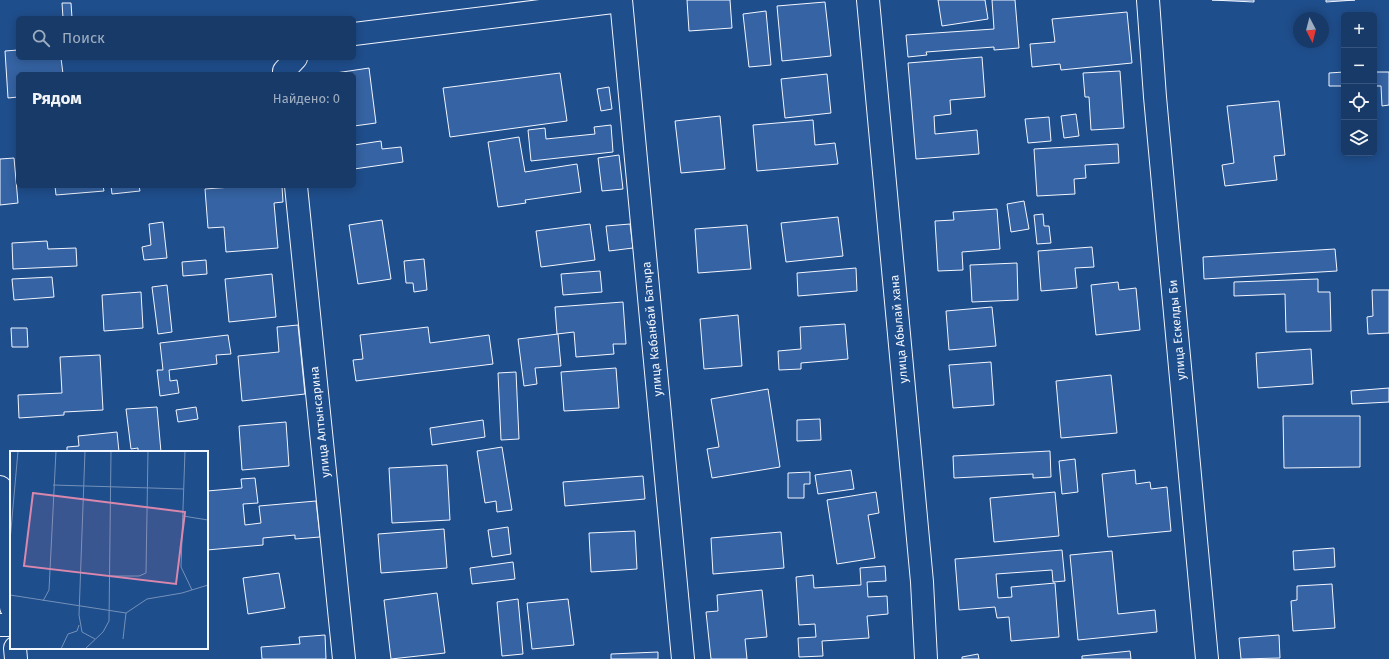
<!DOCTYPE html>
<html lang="ru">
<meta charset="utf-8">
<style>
:root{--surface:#173a69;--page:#20416f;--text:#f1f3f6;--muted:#9eadc0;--line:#36547d}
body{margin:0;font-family:"Fira Sans",sans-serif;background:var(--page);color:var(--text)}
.controls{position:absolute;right:12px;top:12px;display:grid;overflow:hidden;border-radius:6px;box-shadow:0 2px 10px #0003}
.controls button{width:36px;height:36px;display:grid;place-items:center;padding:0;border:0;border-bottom:1px solid var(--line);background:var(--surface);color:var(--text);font:20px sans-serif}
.compass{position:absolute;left:1293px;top:12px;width:36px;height:36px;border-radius:50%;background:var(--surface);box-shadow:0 2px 10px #0003;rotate:173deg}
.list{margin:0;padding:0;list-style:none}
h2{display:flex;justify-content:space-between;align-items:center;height:52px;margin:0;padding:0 16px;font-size:17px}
h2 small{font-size:13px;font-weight:400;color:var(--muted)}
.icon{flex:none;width:22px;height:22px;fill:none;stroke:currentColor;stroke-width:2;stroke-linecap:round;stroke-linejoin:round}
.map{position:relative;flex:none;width:1389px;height:659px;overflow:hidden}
.search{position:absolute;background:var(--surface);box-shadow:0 2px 10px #0003;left:16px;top:16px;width:340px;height:44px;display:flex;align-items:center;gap:10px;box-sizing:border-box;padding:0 14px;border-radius:6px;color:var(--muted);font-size:15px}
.panel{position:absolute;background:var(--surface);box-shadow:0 2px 10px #0003;left:16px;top:72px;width:340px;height:116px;border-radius:6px}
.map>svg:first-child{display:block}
</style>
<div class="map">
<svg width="1389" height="659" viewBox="0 0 1389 659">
<rect width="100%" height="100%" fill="#1f4e8c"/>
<g fill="#3563a3" stroke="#f2f6ff">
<path d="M687,0h43l2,28 -43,3z"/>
<path d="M938,0h47l3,19 -46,7z"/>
<path d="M992,0h23l4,48 -25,2v-3l-68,5 1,3 -19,2 -2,-22 88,-6z"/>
<path d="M1212,0h42v2z"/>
<path d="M1326,0h29l-29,2z"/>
<path d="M825,2l6,54 -49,5 -5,-55z"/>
<path d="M62,3h9l1,15h-9z"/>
<path d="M766,11l5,54 -22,2 -6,-53z"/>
<path d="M1127,12l5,51 -71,7 -1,-6 -28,3 -2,-23 25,-2 -3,-23z"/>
<path d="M18,50v8h43l2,16h-45v23l-10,1 -3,-47z"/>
<path d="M982,57l3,40 -35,3 1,14 -17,2 1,18 42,-4 2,24 -63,5 -8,-96z"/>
<path d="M369,68l7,55 -22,3v-52h-25z"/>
<path d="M1120,71l4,57 -33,2 -2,-33h-4l-2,-24z"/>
<path d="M1344,72v14h-15v-13z"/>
<path d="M1374,72h15v33l-7,1 -1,-20h-7z"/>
<path d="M560,73l7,48 -117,16 -7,-49z"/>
<path d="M827,74l4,39 -46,5 -4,-39z"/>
<path d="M609,87l3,22 -11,2 -4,-22z"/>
<path d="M1279,101l6,54 -11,1 3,24 -52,6 -3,-21 12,-2 -7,-57z"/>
<path d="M1076,114l3,22 -15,2 -3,-22z"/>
<path d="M720,116l5,53 -44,4 -6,-52z"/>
<path d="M1049,117l2,24 -23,2 -3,-24z"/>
<path d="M813,120l2,25 20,-2 3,21 -81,7 -4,-46z"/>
<path d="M611,125l2,27 -82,9 -3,-31 17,-2 1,11 49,-5 -1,-7z"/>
<path d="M519,137l6,35 52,-8 4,28 -56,8 1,3 -28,4 -10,-65z"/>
<path d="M381,141l1,8 19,-2 2,15 -49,7v-24z"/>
<path d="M1118,144l1,19 -34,2 1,13 -12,1 1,15 -38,2 -3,-47z"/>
<path d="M619,155l4,34 -21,2 -4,-33z"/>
<path d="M14,158l4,45 -18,2v-46z"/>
<path d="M55,186h48l1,5 -48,4z"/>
<path d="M111,186h28l1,5 -28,3z"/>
<path d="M245,186h37l1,16 -9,1 4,45 -52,4 -2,-25 -16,1 -3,-39z"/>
<path d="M1024,201l5,28 -18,3 -4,-28z"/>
<path d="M997,209l3,40 -38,3 1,18 -25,1 -3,-50 19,-1 -1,-8z"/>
<path d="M1043,214l1,12h5l2,17 -14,1 -3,-29z"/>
<path d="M838,217l5,39 -57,6 -5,-39z"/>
<path d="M382,220l9,59 -33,5 -9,-59z"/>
<path d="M163,222l4,36 -23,2 -2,-13 9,-2 -2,-21z"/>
<path d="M590,224l5,36 -54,7 -5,-36z"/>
<path d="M630,224l3,24 -24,3 -3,-25z"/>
<path d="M747,225l4,44 -53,4 -3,-44z"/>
<path d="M47,241l1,8 28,-1 1,18 -64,3 -1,-26z"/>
<path d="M1092,247l2,20 -19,1 2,20 -36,3 -3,-40z"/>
<path d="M1335,249l2,22 -133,8 -1,-22z"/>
<path d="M424,259l3,31 -13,2 -1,-9h-7l-2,-22z"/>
<path d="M206,260l1,14 -24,2 -1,-14z"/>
<path d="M1017,263l1,37 -46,2 -2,-37z"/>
<path d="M856,268l1,23 -59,5 -1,-23z"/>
<path d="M600,271l2,21 -39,3 -2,-21z"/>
<path d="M272,274l4,43 -47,5 -4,-43z"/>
<path d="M52,277l2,20 -40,3 -2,-21z"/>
<path d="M1318,279v13h12l1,39 -45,1 -1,-38 -51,2v-14z"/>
<path d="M1118,282l1,8 17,-2 4,42 -44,5 -5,-50z"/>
<path d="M167,285l5,47 -14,2 -6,-47z"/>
<path d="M1372,290h17v43l-21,1 -1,-17 6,-1z"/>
<path d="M141,292l2,36 -39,3 -2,-36z"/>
<path d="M623,302l3,42h-13l1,10 -38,3 -2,-25 -17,2 -2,-27z"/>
<path d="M992,307l4,39 -47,4 -3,-39z"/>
<path d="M738,315l4,51 -38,3 -4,-50z"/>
<path d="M845,324l3,35 -47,4v6l-22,1 -1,-19 23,-2 -1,-22z"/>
<path d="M298,325l7,69 -63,7 -4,-45 41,-4 -2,-25z"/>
<path d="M428,327l2,16 59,-8 4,29 -137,17 -3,-21 10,-1 -3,-24z"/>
<path d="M11,328h16l1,19h-16z"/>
<path d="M558,334l3,32 -26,2 2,16 -13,2 -6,-47z"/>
<path d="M228,335l3,19 -15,1 1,9 -48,6 1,11 7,-1 2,13 -19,3 -3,-26h6l-3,-27z"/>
<path d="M1311,349l2,35 -55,4 -2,-35z"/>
<path d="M100,355l3,55 -39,2v3l-45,3 -1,-23 44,-2 -2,-36z"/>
<path d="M991,362l3,43 -41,3 -4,-43z"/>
<path d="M616,368l3,40 -55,3 -3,-39z"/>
<path d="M516,372l3,67 -18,1 -3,-67z"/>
<path d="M1111,375l6,58 -56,5 -5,-57z"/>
<path d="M1389,388v14l-37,2 -1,-13z"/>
<path d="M768,389l12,78 -68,11 -5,-29 12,-2 -8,-48z"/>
<path d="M157,407l4,45h-23v-4l-7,1 -5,-40z"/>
<path d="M196,407l2,12 -20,3 -2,-12z"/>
<path d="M1283,416h77v51l-76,1z"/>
<path d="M820,419l1,21 -24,1v-21z"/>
<path d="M483,420l2,17 -53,8 -2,-17z"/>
<path d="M286,422l3,44 -47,4 -3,-44z"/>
<path d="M117,432l2,20h-52v-5l12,-1 -1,-10z"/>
<path d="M502,447l10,63 -15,2 -1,-11 -11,2 -8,-52z"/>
<path d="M1050,451l1,26 -18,1v-4l-79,4 -1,-22z"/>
<path d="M1075,459l3,33 -16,2 -3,-33z"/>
<path d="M447,465l3,55 -58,3 -3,-55z"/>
<path d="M851,470l3,19 -36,5 -3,-19z"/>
<path d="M1135,470l1,14 14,-2 1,7 16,-2 4,44 -63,6 -6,-63z"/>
<path d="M810,472v12h-6v14h-16v-25z"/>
<path d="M643,476l2,23 -80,7 -2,-24z"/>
<path d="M255,478l3,25 -15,1 2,21 16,-2 -2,-17 57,-5 4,36 -25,2v-4l-32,3v7l-56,5v-59l35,-3 -1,-9z"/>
<path d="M876,492l3,21 -11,2 7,43 -38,6 -10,-64z"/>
<path d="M1055,492l4,44 -65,6 -4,-44z"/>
<path d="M508,527l3,27 -19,3 -4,-27z"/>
<path d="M444,529l3,39 -66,5 -3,-39z"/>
<path d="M635,531l2,38 -46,3 -2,-39z"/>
<path d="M781,532l3,36 -71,6 -2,-36z"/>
<path d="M1334,548l1,19 -41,3 -1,-19z"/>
<path d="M1062,550l3,31 -12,1 -1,-12 -56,4 2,24 14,-1 -1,-10 44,-4 4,54 -48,4 -2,-24 -12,1 -2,-11 -36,3 -4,-51z"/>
<path d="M1112,551l6,63 37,-4 2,22 -79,8 -8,-85z"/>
<path d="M513,562l2,17 -43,5 -2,-16z"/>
<path d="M885,566l1,15 -19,1 1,15 19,-1 1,18 -21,2 2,22 -47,3 1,15 -24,1 -1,-19 18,-1 -1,-13 -16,1 -3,-48 17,-2 1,13 47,-3 -1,-17z"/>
<path d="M279,573l6,35 -37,6 -5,-36z"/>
<path d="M1332,584l3,44 -42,3 -2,-30 6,-1v-14z"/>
<path d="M762,590l5,47 -22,2 2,20h-36l-5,-47 12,-1 -1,-16z"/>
<path d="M437,593l8,60 -54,6 -7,-59z"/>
<path d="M518,599l5,55 -21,2 -5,-54z"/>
<path d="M568,599l6,46 -42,4 -5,-46z"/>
<path d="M325,635l1,24h-64l-1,-12 39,-3 -1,-7z"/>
<path d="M1279,635l1,23 -39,1 -2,-21z"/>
<path d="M1130,651l1,8h-49v-3z"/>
<path d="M658,652v7h-47v-5z"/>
<path d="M978,654l1,5h-17v-2z"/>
</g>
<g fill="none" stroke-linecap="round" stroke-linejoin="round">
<g stroke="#f2f6ff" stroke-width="24">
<g id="street">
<path d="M621,0l62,659"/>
<path d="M868,0l54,582 4,77"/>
<path d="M1148,0l7,97 52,562"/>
<path d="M354,34l267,-33"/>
<path d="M284,74v-3l12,-13"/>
<path d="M296,186l48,473"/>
<path d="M0,487l11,120"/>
<path d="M0,625h11"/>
<path d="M15,648l1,11"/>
</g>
</g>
<use href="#street" stroke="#1f4e8c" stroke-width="22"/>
</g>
<g text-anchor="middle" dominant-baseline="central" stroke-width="3" stroke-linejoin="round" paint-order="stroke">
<g font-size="12" fill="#f2f6ff" stroke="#1f4e8c">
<text transform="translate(652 329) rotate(-95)">улица Кабанбай Батыра</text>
<text transform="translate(899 329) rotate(-95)">улица Абылай хана</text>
<text transform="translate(1177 330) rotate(-95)">улица Ескелды Би</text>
<text transform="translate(320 422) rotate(-96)">улица Алтынсарина</text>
</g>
</g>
<g transform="translate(10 451)">
<rect width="198" height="198" fill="#1f4e8c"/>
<path fill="none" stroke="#7391ba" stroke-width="1" d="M75,0l-6,164 3,17 13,7M175,0l-4,116 11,23M43,34l131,4M173,65l25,4M0,90l8,-90M98,125h31l7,-3 2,-122M0,144l116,18 21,-14 35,-6 26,-8M33,150l6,-11 7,-139M113,188l3,-26M51,198l7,-15 9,-3 2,-6M75,198l18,-17 6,-11 2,-170"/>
<path fill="#da87ad" fill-opacity="0.15" stroke="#da87ad" stroke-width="2" d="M23,42l152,19 -9,72 -152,-18z"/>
<rect width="198" height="198" fill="none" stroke="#f2f6ff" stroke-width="2"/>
</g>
</svg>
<div class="controls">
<button>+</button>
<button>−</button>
<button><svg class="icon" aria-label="locate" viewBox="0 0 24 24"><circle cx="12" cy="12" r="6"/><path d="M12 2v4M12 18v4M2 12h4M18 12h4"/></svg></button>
<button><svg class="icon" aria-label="layers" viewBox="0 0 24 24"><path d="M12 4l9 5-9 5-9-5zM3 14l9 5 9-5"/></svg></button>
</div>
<svg class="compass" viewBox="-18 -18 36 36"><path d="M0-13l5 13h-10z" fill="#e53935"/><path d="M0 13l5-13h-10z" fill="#9eadc0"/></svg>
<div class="search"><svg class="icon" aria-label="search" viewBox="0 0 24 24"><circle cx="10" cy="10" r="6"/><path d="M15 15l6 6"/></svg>Поиск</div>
<section class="panel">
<h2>Рядом<small>Найдено: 0</small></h2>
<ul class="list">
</ul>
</section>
</div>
